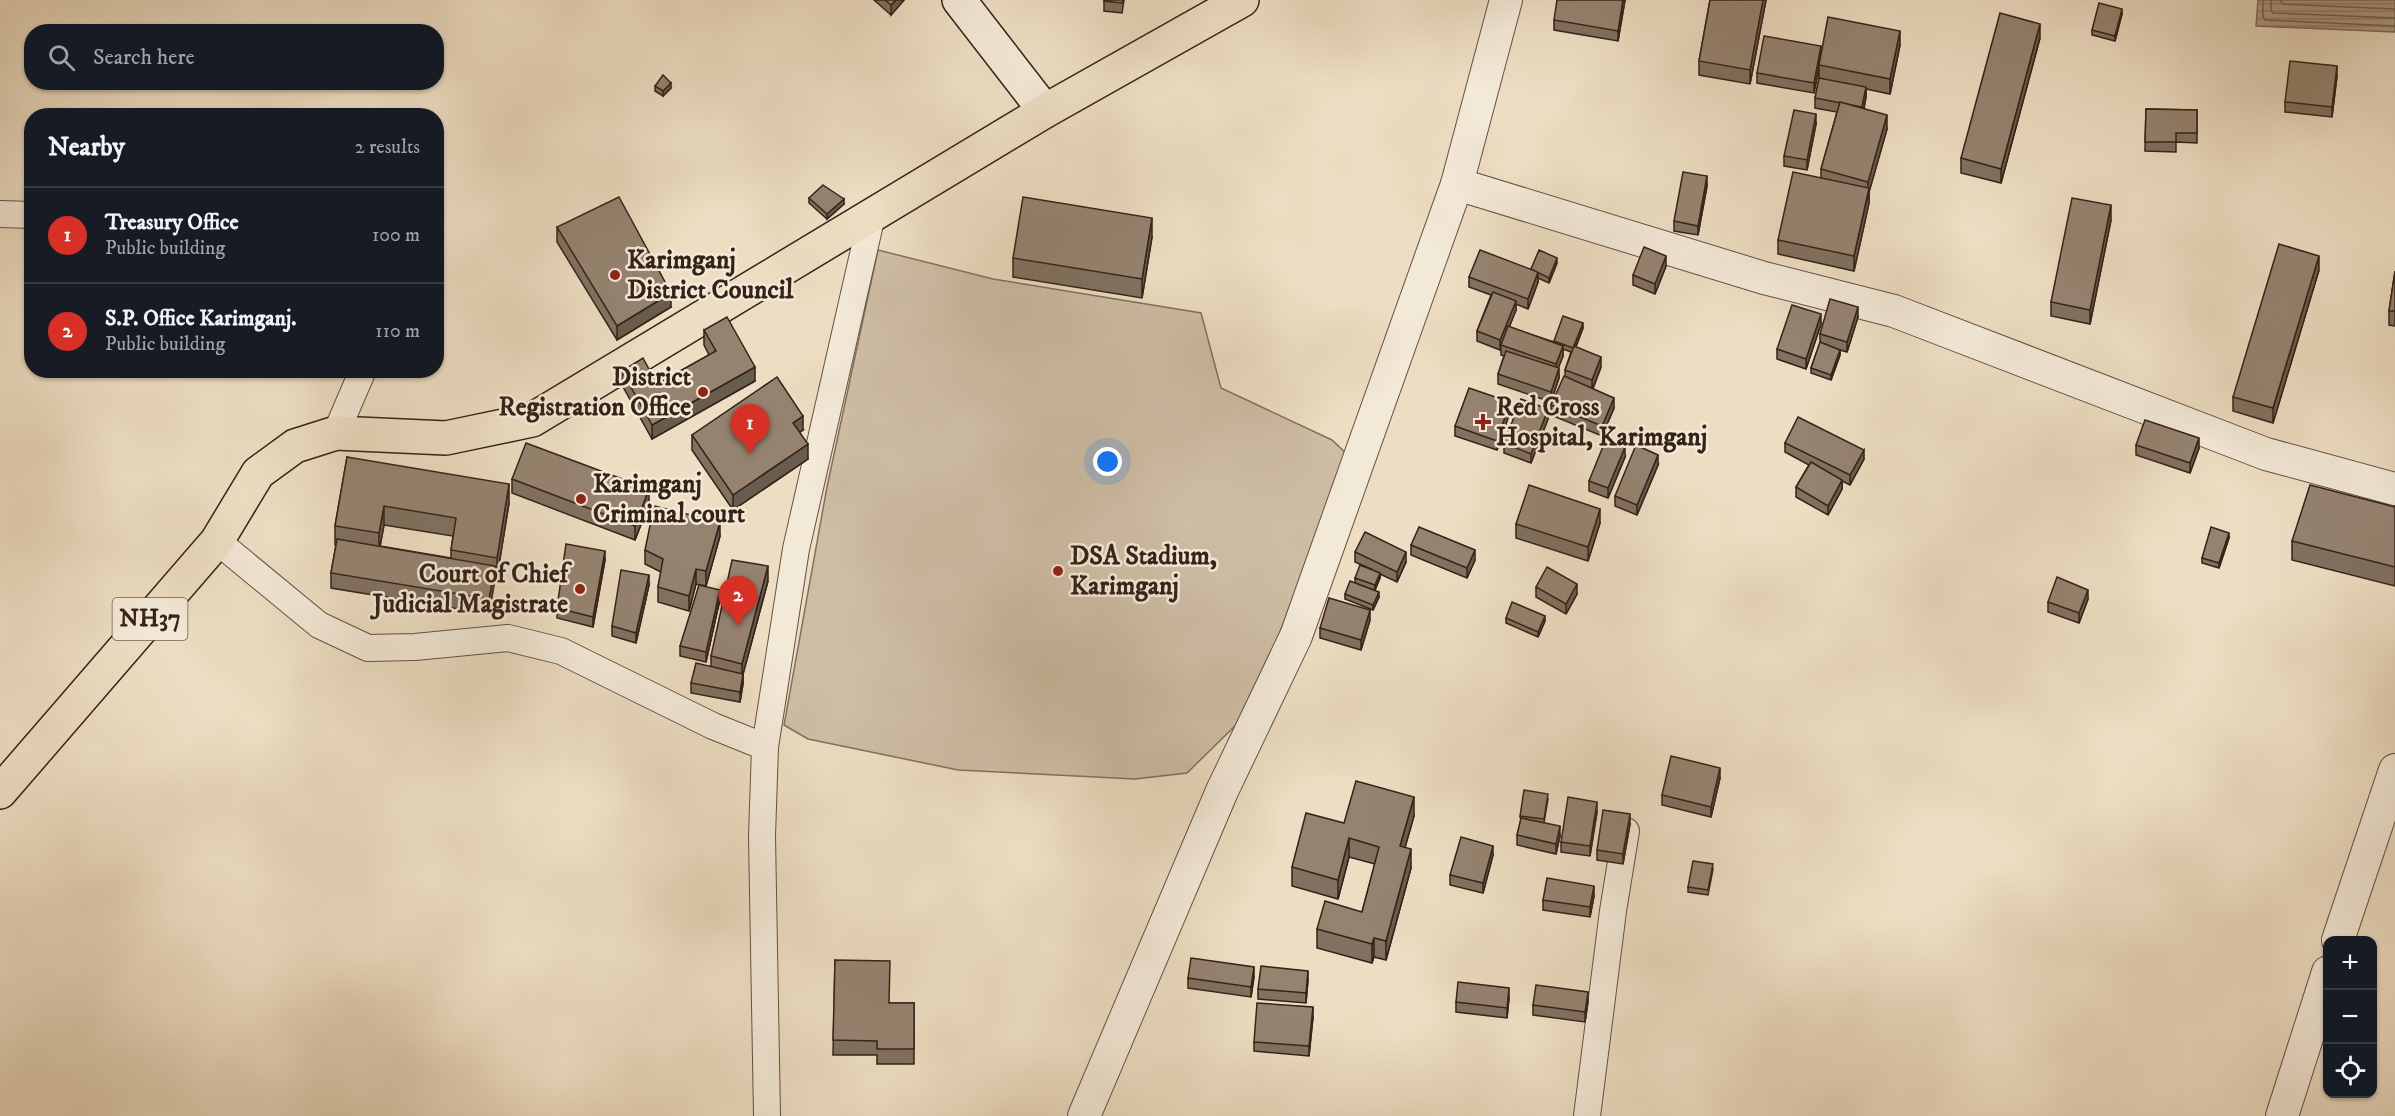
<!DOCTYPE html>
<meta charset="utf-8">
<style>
:root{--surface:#171b24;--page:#242831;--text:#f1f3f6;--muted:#9ea1a6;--line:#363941;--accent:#d93025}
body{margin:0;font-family:"IM FELL DW Pica",serif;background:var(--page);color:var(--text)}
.controls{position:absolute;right:18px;bottom:18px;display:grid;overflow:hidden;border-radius:12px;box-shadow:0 2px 4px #0004}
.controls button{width:54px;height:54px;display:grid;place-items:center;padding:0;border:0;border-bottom:2px solid var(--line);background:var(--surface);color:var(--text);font:30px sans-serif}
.you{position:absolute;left:1108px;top:462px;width:21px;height:21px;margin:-15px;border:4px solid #fff;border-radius:50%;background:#1a73e8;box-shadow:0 0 0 9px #1a73e833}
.badge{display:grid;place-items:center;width:39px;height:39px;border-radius:50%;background:var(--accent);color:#fff;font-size:20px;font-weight:700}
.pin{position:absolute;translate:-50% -50px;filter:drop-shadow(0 2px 3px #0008)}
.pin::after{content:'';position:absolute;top:32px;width:21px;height:18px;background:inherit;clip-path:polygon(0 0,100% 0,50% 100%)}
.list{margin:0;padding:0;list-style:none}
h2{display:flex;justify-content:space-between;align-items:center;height:78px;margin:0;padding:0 24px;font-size:26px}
h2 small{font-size:20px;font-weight:400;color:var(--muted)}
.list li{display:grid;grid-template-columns:39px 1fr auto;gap:18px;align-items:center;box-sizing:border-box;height:96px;padding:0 24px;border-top:2px solid var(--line)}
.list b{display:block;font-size:22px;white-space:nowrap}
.list p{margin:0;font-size:20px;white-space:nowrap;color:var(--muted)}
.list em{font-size:20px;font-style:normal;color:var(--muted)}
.icon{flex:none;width:33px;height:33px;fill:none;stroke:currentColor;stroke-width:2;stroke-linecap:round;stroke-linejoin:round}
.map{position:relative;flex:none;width:2395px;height:1116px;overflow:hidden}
.search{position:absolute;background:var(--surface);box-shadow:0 2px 4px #0004;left:24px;top:24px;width:420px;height:66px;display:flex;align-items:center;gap:15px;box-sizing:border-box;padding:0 21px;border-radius:24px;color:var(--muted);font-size:22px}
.panel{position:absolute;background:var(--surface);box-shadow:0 2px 4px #0004;left:24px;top:108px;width:420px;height:270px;border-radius:24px}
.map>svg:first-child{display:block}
</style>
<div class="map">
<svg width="2395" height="1116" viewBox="0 0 2395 1116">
<defs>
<pattern id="water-rules" width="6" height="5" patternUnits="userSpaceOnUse" patternTransform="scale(1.5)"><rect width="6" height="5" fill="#ae9d88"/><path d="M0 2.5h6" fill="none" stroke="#8e806e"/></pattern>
</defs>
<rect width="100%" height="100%" fill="#edddc2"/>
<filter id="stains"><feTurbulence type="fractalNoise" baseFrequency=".00333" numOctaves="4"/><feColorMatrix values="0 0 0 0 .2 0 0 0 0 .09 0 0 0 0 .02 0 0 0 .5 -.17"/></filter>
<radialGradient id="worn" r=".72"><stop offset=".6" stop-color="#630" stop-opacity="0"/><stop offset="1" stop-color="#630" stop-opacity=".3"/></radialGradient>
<path fill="#cebda5" stroke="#82705e" stroke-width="1.5" d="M878,250l115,29 208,34 20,75 111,52 18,17 -18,40 -57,148 -36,77 -52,51 -52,6 -177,-9 -150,-31 -24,-14 43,-238z"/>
<path fill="url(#water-rules)" stroke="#7e6c5b" stroke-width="1.5" d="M2258,0h137v32l-139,-6z"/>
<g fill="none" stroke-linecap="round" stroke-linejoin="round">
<g stroke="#726050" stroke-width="1.5">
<path d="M2263,0v17l2,3 130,6"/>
<path d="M2271,0v10l2,3 122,5"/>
<path d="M2280,0l3,4 112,5"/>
</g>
<g stroke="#635142" stroke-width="28">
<g id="minor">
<path d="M0,214l32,1"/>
<path d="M336,433l27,-63"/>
<path d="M217,541l102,84 49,23 47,-1 93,-9 53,13 152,75 52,21"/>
<path d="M767,1116l-5,-280 3,-89 31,-198 76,-334"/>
<path d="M1587,1116l26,-205 13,-80"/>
</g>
</g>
<g stroke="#635142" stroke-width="34">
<g id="tertiary">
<path d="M1457,184l307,94 130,33 372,143 129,35"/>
<path d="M2338,940l57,-170"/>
<path d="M1084,1116l138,-325 74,-155 161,-452 49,-184"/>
<path d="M2282,1116l46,-144"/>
</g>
</g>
<g stroke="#352218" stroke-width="36">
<path id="secondary" d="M959,0l86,111"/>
</g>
<g stroke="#352218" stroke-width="36">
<path id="trunk" d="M0,792l217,-251 41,-68 37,-27 41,-13 110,5 86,-18 513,-309 197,-111"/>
</g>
<use href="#minor" stroke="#f3e9d7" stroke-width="26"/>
<use href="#tertiary" stroke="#f3e9d7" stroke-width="32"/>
<use href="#secondary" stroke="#f3e9d7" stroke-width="33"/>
<use href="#trunk" stroke="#edddc2" stroke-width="33"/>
</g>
<g fill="#807160" stroke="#352218" stroke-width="1.5" fill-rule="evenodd">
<path d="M874,0h30l-13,15z"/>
<path d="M1104,0h20l-2,13 -18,-2z"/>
<path d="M1623,0h2l-7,41 -64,-11v-10z"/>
<path d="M1710,0h56l-16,84 -51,-9v-14z"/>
<path d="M2122,14l-7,27 -23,-6v-5z"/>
<path d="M2040,38l-39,145 -40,-10v-15z"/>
<path d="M1900,45l-10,49 -24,-5v8l-2,12 23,20 -18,63v11l-15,68 -76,-17v-14l43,-62v-9l16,-57 -22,-4v-10l4,-18v-12l-5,25 -57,-10v-10l64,-19z"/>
<path d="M2337,76l-5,41 -47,-5v-10z"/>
<path d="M655,86l16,2 -8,8 -8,-5z"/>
<path d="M2146,109l51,1v33l-21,-1v10l-31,-1z"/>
<path d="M1816,124l-9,46 -23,-4v-10z"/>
<path d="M1707,186l-9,49 -24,-4v-10z"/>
<path d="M809,198l35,6 -17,15 -18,-16z"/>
<path d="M2111,220l-21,104 -39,-8v-14z"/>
<path d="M557,227l114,80 -54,33 -60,-98z"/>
<path d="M1152,237l-10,61 -129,-21v-19z"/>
<path d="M1557,263l-8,20 -11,-5v4l-10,27 -12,-5v6l-7,17 45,15v-1l29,-13 -7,19 25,20 -8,22 21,19 -12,28 -51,-21v-10l14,-28v-7l6,-18 -8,-3v7l-5,12 1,10 -8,24 -53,-18v-10l6,-18 -3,-1v-6l-1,1 -23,-9v-10l14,-36 -22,-8v-10l62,-8z"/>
<path d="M1666,266l-11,28 -22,-9v-10z"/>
<path d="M2319,270l-46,153 -40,-12v-14z"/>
<path d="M2395,271v55l-6,-1v-14z"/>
<path d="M1858,317l-11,35 -7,-2v5l-9,25 -20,-7v-5l9,-25v-9z"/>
<path d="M1821,324l-15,45 -29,-10v-10z"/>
<path d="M704,330l51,51 -103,58 -30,-54v-14l35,13 52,-29 -5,-10z"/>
<path d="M1510,412l-13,38 -42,-14v-10z"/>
<path d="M1548,419l-17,44 -27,-10v-10z"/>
<path d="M803,430l-3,2 8,27 -75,51 -41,-60v-15z"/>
<path d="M1785,443l79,16 -14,26 -8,-4v8l-14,26 -32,-18v-10l13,-22 -24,-13z"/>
<path d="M2136,445l63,3 -9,25 -54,-18z"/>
<path d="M347,457l162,46 -12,74 -2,-1 -6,38 -158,-26v-15l5,-28h-1v-19zM384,525l69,11 -2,14v8l-71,-12z"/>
<path d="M1625,457l-17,41 -19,-7v-10z"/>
<path d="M1658,465l-21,50 -22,-9v-10z"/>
<path d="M512,479l137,25 -14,36 -123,-47z"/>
<path d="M2395,507v79l-103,-26v-19z"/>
<path d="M1600,523l-12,38 -72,-23v-14z"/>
<path d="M720,536l-14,50 -10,-2 -7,27 -31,-9v-15l3,-15 -16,-8v-14z"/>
<path d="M2229,538l-10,30 -17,-5v-5z"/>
<path d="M1411,545l64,15 -8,18 -56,-23z"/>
<path d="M1355,552l51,10 -9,20 -17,-8v4l-5,12 4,7 -6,13 -28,-11v-5l10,-11v-5l16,-9 -16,-7z"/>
<path d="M605,560l-12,67 -36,-9v-10z"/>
<path d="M768,581l-25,93v10l-3,18 -49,-9v-10l20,-17v-10z"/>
<path d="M649,585l-13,58 -24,-7v-10z"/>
<path d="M1536,587l41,7 -11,20 -30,-17z"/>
<path d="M720,599l-14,63 -26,-6v-10z"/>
<path d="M2088,599l-9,24 -31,-11v-10z"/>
<path d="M1506,618l39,3 -7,16 -32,-14z"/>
<path d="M1370,620l-9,30 -41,-12v-10z"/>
<path d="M1720,778l-9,39 -49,-12v-10z"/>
<path d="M1548,799l-4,24 16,13 -4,18 -39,-9v-10l4,-14 -1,-5z"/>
<path d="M1597,812l-7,44 -29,-4v-10z"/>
<path d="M1414,816l-9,31 6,21 -25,92 -12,-3 -2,6 -55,-15v-19l45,-17 13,-48 -26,-7 -11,42 -46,-13v-19l52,-44z"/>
<path d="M1630,824l-7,40 -26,-4v-10z"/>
<path d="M1493,855l-10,38 -33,-8v-10z"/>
<path d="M1713,869l-5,26 -20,-3v-5z"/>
<path d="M1594,896l-4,21 -47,-7v-10z"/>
<path d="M835,960l55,43h24v61h-37v-9h-44z"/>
<path d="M1254,977l-3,20 -63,-9v-10z"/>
<path d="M1308,980l-2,23 -48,-4v-10z"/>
<path d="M1509,998l-2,20 -51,-6v-10z"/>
<path d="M1588,1002l-3,20 -52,-7v-10z"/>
<path d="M1313,1017l-4,39 -55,-5v-9z"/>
</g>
<g fill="#685c4e" stroke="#352218" stroke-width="1.5">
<path d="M896,0h8l-13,15v-10z"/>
<path d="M1623,0h2l-7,41v-10z"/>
<path d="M1763,0h3l-16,84v-14z"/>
<path d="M2122,9v5l-7,27v-5z"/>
<path d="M2040,24v14l-39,145v-14z"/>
<path d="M1900,31v14l-10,49v-15z"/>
<path d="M1821,46v10l-7,37v-10z"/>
<path d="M2337,66v10l-5,41v-10z"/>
<path d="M671,83v5l-8,8v-5z"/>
<path d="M1866,87v10l-4,20v-10z"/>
<path d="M1816,114v10l-9,46v-10z"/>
<path d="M1887,115v14l-18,63v11l-15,68v-15l14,-61v-13z"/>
<path d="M1707,176v10l-9,49v-9z"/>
<path d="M844,199v5l-17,15v-5z"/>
<path d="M2111,205v15l-21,104v-14z"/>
<path d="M1152,218v19l-10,61v-19z"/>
<path d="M1666,256v10l-11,28v-10z"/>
<path d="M2319,256v14l-46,153v-15z"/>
<path d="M1557,258v5l-8,20v-5z"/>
<path d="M1538,272v10l-10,27v-10z"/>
<path d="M671,293v14l-54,33v-14z"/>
<path d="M1516,301v9l-14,35h-1l-1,5v-10z"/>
<path d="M1858,307v10l-11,35v-10z"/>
<path d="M1821,314v10l-15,45v-10z"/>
<path d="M1583,323v5l-10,25v-5z"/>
<path d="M1563,346v10l-7,18v-10z"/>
<path d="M1840,350v5l-9,25v-5z"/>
<path d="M1601,357v10l-9,23v-10z"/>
<path d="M755,367v14l-103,58v-14z"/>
<path d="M1559,368v10l-8,24v-10z"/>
<path d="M1614,398v10l-12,28v-10z"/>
<path d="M1510,402v10l-13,38v-9z"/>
<path d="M1548,409v10l-17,44v-9z"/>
<path d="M803,416v14l-10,7v-14z"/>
<path d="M2199,438v10l-9,25v-10z"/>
<path d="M808,444v15l-75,51v-15z"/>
<path d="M1625,447v10l-17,41v-10z"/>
<path d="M1864,450v9l-14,26v-10z"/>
<path d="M1658,455v10l-21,50v-10z"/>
<path d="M1842,480v9l-14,26v-9z"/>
<path d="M509,484v19l-12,74v-19z"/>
<path d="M649,489v15l-14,36v-14z"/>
<path d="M384,506v19l-5,27v-19z"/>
<path d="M1600,509v14l-12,38v-14z"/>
<path d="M720,522v14l-14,50v-15z"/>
<path d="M2229,533v5l-10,30v-5z"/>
<path d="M1475,550v10l-8,18v-10z"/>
<path d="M605,551v9l-12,67v-10z"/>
<path d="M1406,552v10l-9,20v-10z"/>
<path d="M495,566v14l-6,34v-15z"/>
<path d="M768,566v15l-26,97v-14z"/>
<path d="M696,569v15l-7,27v-15z"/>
<path d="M1380,573v5l-5,12v-5z"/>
<path d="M649,575v10l-13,58v-10z"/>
<path d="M1577,584v10l-11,20v-10z"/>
<path d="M720,590v9l-14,63v-10z"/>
<path d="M2088,590v9l-9,24v-10z"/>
<path d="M1379,592v5l-6,13v-5z"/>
<path d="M1370,610v10l-9,30v-10z"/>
<path d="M1545,616v5l-7,16v-5z"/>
<path d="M743,674v10l-3,18v-10z"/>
<path d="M1720,768v10l-9,39v-10z"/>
<path d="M1414,797v19l-14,49v-19z"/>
<path d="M1597,802v10l-7,44v-10z"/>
<path d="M1630,814v10l-7,40v-10z"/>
<path d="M1560,826v10l-4,18v-10z"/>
<path d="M1349,838v19l-11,42v-19z"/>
<path d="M1493,846v9l-10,38v-10z"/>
<path d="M1411,849v19l-25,92v-19z"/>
<path d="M1594,886v10l-4,21v-10z"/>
<path d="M1374,938v19l-2,6v-19z"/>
<path d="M1254,967v10l-3,20v-10z"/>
<path d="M1308,971v9l-2,23v-10z"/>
<path d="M1509,988v10l-2,20v-10z"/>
<path d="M1588,992v10l-3,20v-10z"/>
<path d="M1313,1007v10l-4,39v-10z"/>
</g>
<g fill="#958370" stroke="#352218" stroke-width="1.5">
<path d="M885,0h11l-5,5z"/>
<path d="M1104,0h19l-1,3 -18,-2z"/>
<path d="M1557,0h66l-5,31 -64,-11z"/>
<path d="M1710,0h53l-13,70 -51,-9z"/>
<path d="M2099,3l23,6 -7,27 -23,-6z"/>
<path d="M2000,13l40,11 -39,145 -40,-11z"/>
<path d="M1828,17l72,14 -10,48 -71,-14z"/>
<path d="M1764,36l57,10 -7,37 -57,-10z"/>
<path d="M2290,61l47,5 -5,41 -47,-5z"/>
<path d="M663,75l8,8 -8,8 -8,-5z"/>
<path d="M1819,78l47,9 -4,20 -47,-9z"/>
<path d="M1840,102l47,13 -19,67 -47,-13z"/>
<path d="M2146,109l51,1v23h-21v9h-31z"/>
<path d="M1794,110l22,4 -9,46 -23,-4z"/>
<path d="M1683,172l24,4 -9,50 -24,-5z"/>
<path d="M1793,172l76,16 -15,68 -76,-16z"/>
<path d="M823,185l21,14 -17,15 -18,-16z"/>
<path d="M619,197l52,96 -54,33 -60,-99z"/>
<path d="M1023,197l129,21 -10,61 -129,-21z"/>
<path d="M2072,198l39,7 -21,105 -39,-8z"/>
<path d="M2279,244l40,12 -46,152 -40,-11z"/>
<path d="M1644,247l22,9 -11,28 -22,-9z"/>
<path d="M1480,250l58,22 -10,27 -59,-22z"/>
<path d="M1539,250l18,8 -8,20 -18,-9z"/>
<path d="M2395,271v40h-6z"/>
<path d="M1493,292l23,9 -16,39 -23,-9z"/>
<path d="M1830,299l28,8 -11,35 -27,-8z"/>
<path d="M1792,305l29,9 -15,45 -29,-10z"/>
<path d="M1563,316l20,7 -10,25 -19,-7z"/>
<path d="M727,317l28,50 -103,58 -30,-54 21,-13 14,26 59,-33 -12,-21z"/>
<path d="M1508,326l55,20 -7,18 -55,-19z"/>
<path d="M1820,342l20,8 -9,25 -20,-7z"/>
<path d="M1574,346l27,11 -9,23 -27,-10z"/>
<path d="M1506,351l53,17 -8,24 -53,-18z"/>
<path d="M1564,376l50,22 -12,28 -51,-21z"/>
<path d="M777,377l26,39 -10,7 15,21 -75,51 -41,-60z"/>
<path d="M1469,388l41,14 -13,39 -42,-15z"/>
<path d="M1521,399l27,10 -17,45 -27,-11z"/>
<path d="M1798,417l66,33 -14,25 -65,-32z"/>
<path d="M2145,420l54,18 -9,25 -54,-18z"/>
<path d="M1606,439l19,8 -17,41 -19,-7z"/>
<path d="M526,443l123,46 -14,37 -123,-47z"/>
<path d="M1636,445l22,10 -21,50 -22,-9z"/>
<path d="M347,457l162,27 -12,74 -46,-8 5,-32 -72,-12 -5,27 -44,-7z"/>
<path d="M1811,462l31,18 -14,26 -32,-19z"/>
<path d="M1529,485l71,24 -12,38 -72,-23z"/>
<path d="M2310,485l85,22v60l-103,-26z"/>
<path d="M654,506l66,16 -14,49 -10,-2 -7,27 -31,-9 5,-28 -18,-9z"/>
<path d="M1419,527l56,23 -8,18 -56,-23z"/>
<path d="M2211,527l18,6 -10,30 -17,-5z"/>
<path d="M1365,532l41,20 -9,20 -42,-20z"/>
<path d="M337,539l158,27 -6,33 -158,-26z"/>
<path d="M566,544l39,7 -12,66 -36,-9z"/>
<path d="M732,560l36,6 -26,98 -31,-8z"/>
<path d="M1360,565l20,8 -5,12 -20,-7z"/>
<path d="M1547,567l30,17 -11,20 -30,-17z"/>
<path d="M621,570l28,5 -13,58 -24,-7z"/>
<path d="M2057,577l31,13 -9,23 -31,-11z"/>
<path d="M1350,581l29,11 -6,13 -28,-11z"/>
<path d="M699,585l21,5 -14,62 -26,-6z"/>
<path d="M1329,598l41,12 -9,30 -41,-12z"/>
<path d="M1512,602l33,14 -7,16 -32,-14z"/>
<path d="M696,663l47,11 -3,18 -49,-9z"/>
<path d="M1671,756l49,12 -9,39 -49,-12z"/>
<path d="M1356,781l58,16 -14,49 11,3 -25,92 -12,-3 -2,6 -55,-15 8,-28 37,11 17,-65 -30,-9 -11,42 -46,-13 14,-54 38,10z"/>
<path d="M1524,790l24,4 -4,25 -24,-3z"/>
<path d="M1568,797l29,5 -7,44 -29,-4z"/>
<path d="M1603,810l27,4 -7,40 -26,-4z"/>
<path d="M1521,818l39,8 -4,18 -39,-9z"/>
<path d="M1461,837l32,9 -10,37 -33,-8z"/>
<path d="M1693,861l20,3 -5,26 -20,-3z"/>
<path d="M1547,878l47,8 -4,21 -47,-7z"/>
<path d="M1191,958l63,9 -3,20 -63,-9z"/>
<path d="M835,960l55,1 -1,42h25v46h-37v-8l-44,-1z"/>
<path d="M1261,966l47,5 -2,22 -48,-4z"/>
<path d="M1458,982l51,6 -2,20 -51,-6z"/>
<path d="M1536,985l52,7 -3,20 -52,-7z"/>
<path d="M1257,1003l56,4 -4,39 -55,-4z"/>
</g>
<g fill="#8f2418" stroke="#f3e9d7" stroke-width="2">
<circle cx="615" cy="275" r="6"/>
<circle cx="703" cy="392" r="6"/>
<path d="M1480 413h6v6h6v6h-6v6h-6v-6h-6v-6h6z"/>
<circle cx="581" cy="499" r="6"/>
<circle cx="1058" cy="571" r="6"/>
<circle cx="580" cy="589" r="6"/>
</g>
<g text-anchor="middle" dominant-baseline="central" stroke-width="5" stroke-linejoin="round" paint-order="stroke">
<rect fill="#f3e9d7" stroke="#6e5e51" stroke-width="1.5" x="112.5" y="598" width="75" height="42" rx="4.5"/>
<g font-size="24" font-weight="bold" fill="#352218">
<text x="150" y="619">NH37</text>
</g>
<g font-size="26" font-weight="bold" fill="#352218" stroke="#f3e9d7" text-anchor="start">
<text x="627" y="260">Karimganj<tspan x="627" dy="30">District Council</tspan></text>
<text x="691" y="377" text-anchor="end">District<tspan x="691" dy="30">Registration Office</tspan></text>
<text x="1496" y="407">Red Cross<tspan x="1496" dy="30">Hospital, Karimganj</tspan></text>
<text x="593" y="484">Karimganj<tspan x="593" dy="30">Criminal court</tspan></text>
<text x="1070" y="556">DSA Stadium,<tspan x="1070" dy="30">Karimganj</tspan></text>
<text x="568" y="574" text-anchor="end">Court of Chief<tspan x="568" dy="30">Judicial Magistrate</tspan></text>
</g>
</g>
<rect width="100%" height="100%" filter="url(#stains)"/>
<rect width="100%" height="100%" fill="url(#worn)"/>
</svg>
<div class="controls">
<button>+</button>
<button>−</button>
<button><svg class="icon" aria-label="locate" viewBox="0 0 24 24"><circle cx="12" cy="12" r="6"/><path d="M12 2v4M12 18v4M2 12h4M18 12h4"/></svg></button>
</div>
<div class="you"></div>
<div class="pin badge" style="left:750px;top:454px">1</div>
<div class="pin badge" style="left:738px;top:626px">2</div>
<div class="search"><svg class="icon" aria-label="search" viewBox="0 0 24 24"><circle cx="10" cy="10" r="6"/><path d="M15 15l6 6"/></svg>Search here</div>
<section class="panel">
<h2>Nearby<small>2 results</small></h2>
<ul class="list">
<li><span class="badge">1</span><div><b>Treasury Office</b><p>Public building</p></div><em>100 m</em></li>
<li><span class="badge">2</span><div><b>S.P. Office Karimganj.</b><p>Public building</p></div><em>110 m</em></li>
</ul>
</section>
</div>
